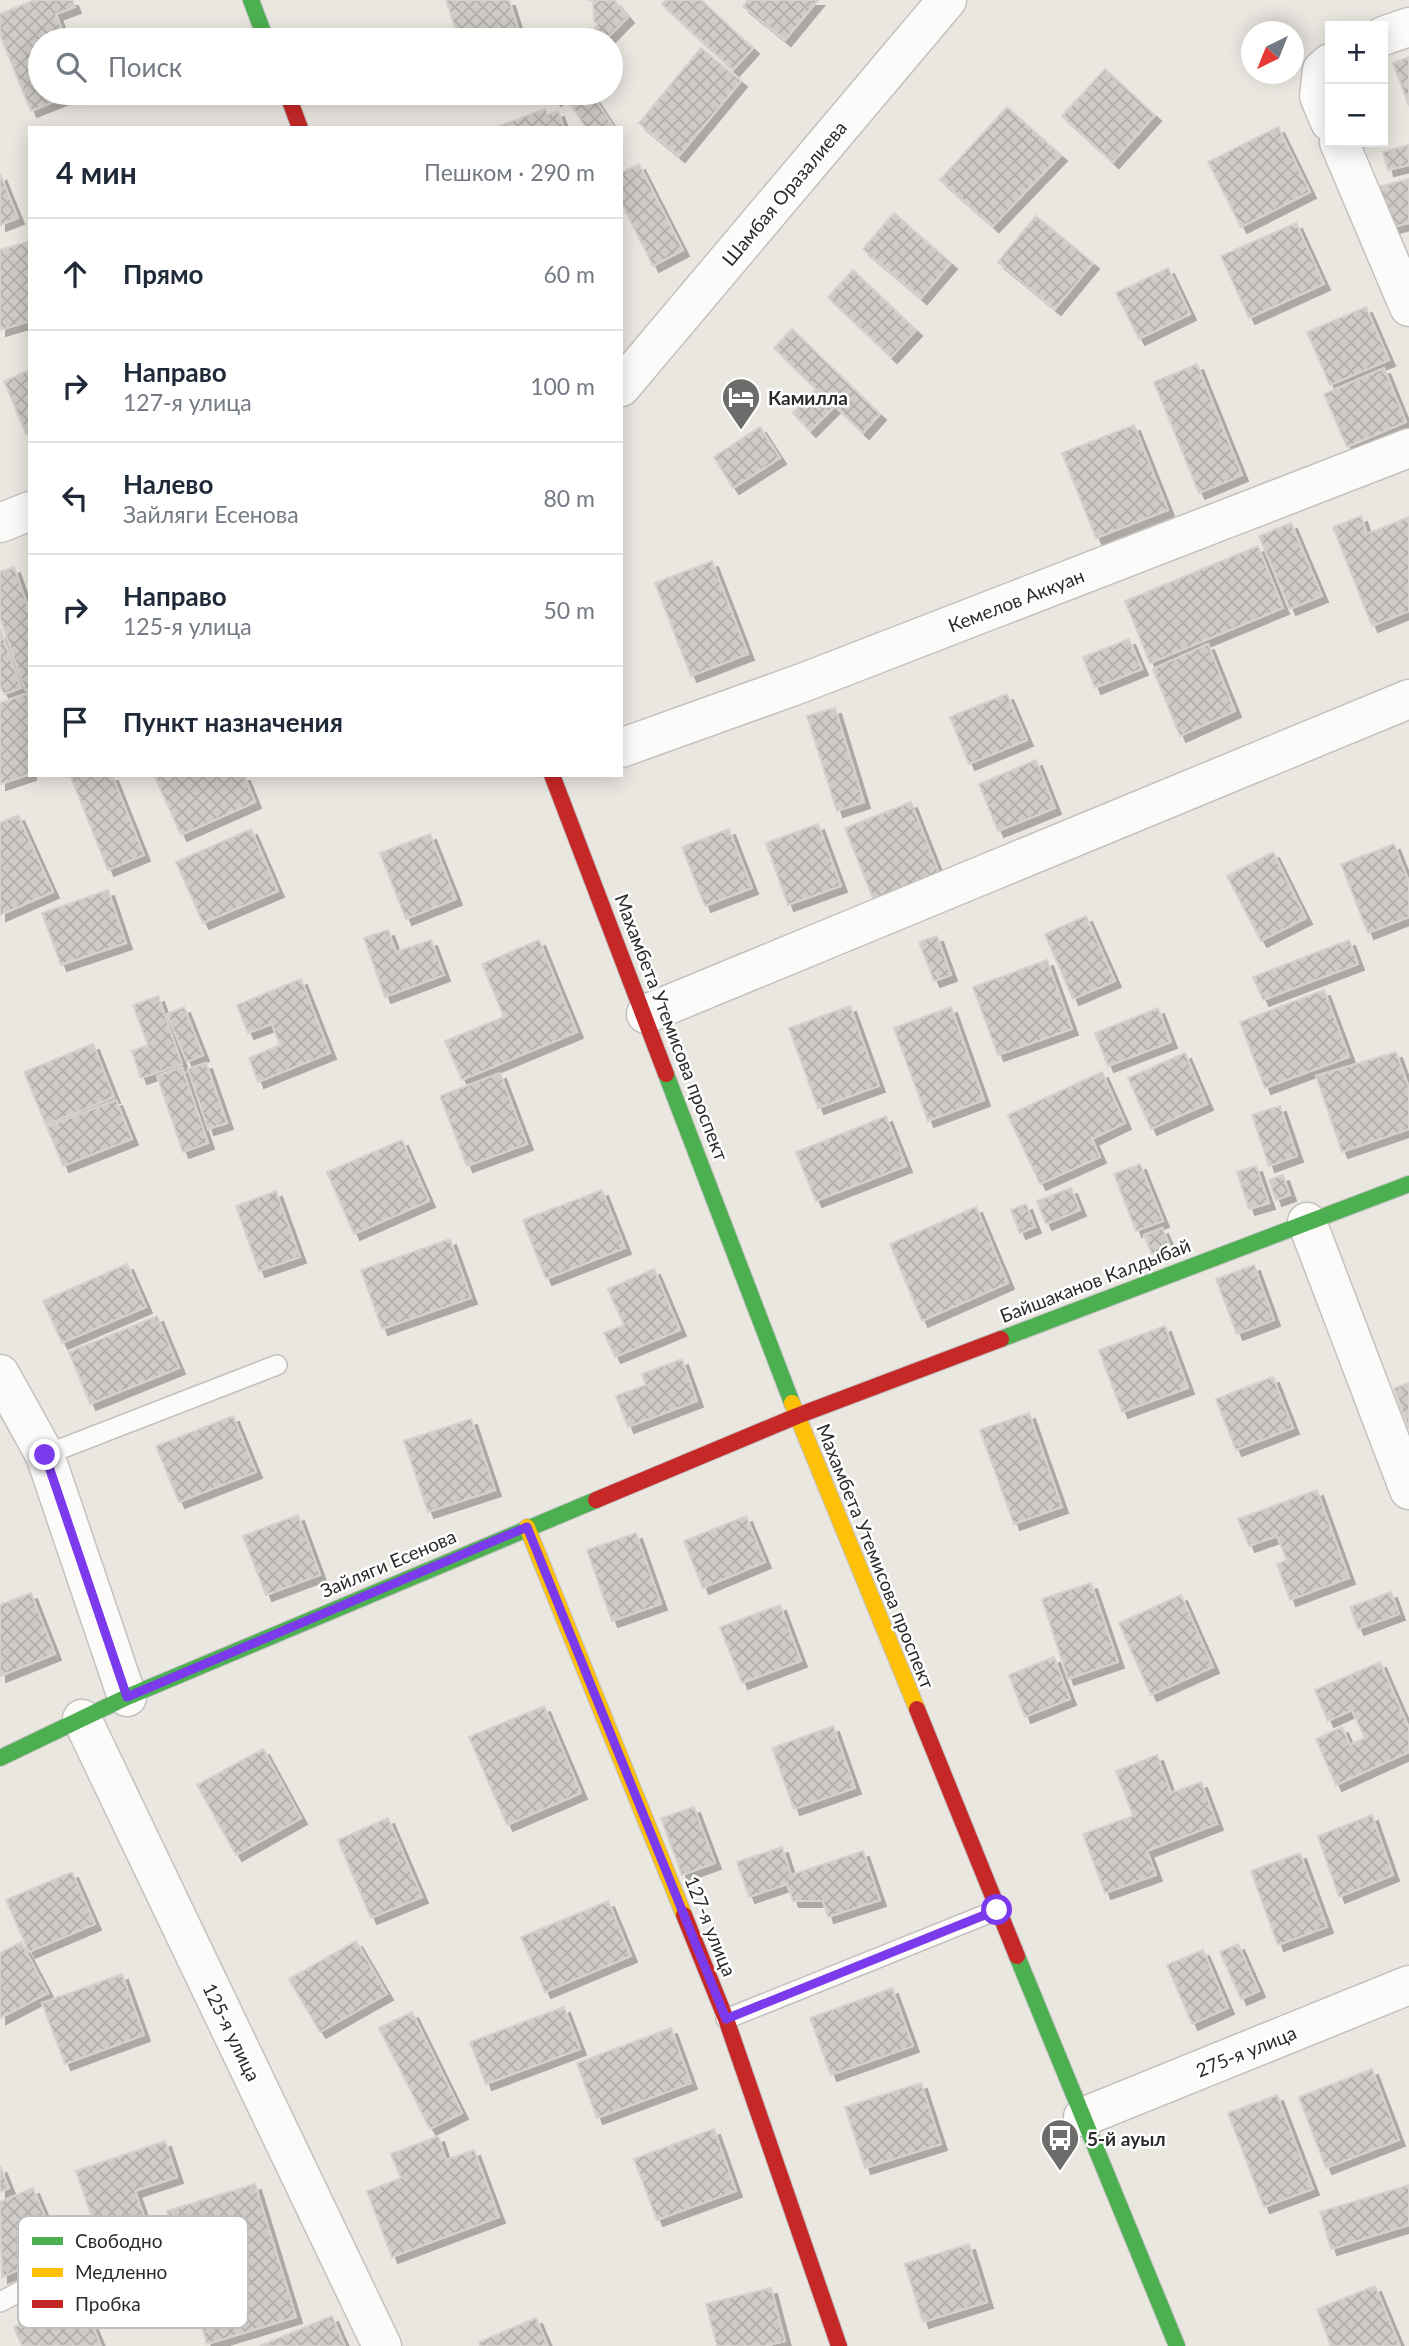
<!DOCTYPE html>
<html lang="ru">
<meta charset="utf-8">
<style>
:root{--surface:#fff;--page:#f2f2f3;--text:#1f2937;--muted:#747a83;--line:#e0e1e3}
body{margin:0;font-family:Lato,sans-serif;background:var(--page);color:var(--text)}
.controls{position:absolute;right:21px;top:21px;display:grid;overflow:hidden;border-radius:0px;box-shadow:0 4px 18px #0003}
.controls button{width:63px;height:63px;display:grid;place-items:center;padding:0;border:0;border-bottom:2px solid var(--line);background:var(--surface);color:var(--text);font:35px sans-serif}
.compass{position:absolute;left:1241px;top:21px;width:63px;height:63px;border-radius:50%;background:var(--surface);box-shadow:0 4px 18px #0003;rotate:223deg}
.stop{position:absolute;width:21px;height:21px;margin:-16px;border:5px solid #7c3aed;border-radius:50%;background:#fff}
.stop.end{background:#7c3aed;border-color:#fff;box-shadow:0 2px 7px #0008}
.list{margin:0;padding:0;list-style:none}
h2{display:flex;justify-content:space-between;align-items:center;height:91px;margin:0;padding:0 28px;font-size:30px}
h2 small{font-size:23px;font-weight:400;color:var(--muted)}
.list li{display:grid;grid-template-columns:46px 1fr auto;gap:21px;align-items:center;box-sizing:border-box;height:112px;padding:0 28px;border-top:2px solid var(--line)}
.list b{display:block;font-size:26px;white-space:nowrap}
.list p{margin:0;font-size:23px;white-space:nowrap;color:var(--muted)}
.list em{font-size:23px;font-style:normal;color:var(--muted)}
.icon{flex:none;width:38px;height:38px;fill:none;stroke:currentColor;stroke-width:2;stroke-linecap:round;stroke-linejoin:round}
.map{position:relative;flex:none;width:1409px;height:2346px;overflow:hidden}
.search{position:absolute;background:var(--surface);box-shadow:0 4px 18px #0003;left:28px;top:28px;width:595px;height:77px;display:flex;align-items:center;gap:18px;box-sizing:border-box;padding:0 24px;border-radius:38px;color:var(--muted);font-size:26px}
.panel{position:absolute;background:var(--surface);box-shadow:0 4px 18px #0003;left:28px;top:126px;width:595px;height:651px;border-radius:0px}
.map>svg:first-child{display:block}
</style>
<div class="map">
<svg width="1409" height="2346" viewBox="0 0 1409 2346">
<defs>
<pattern id="building-cross-hatch" width="8" height="8" patternUnits="userSpaceOnUse" patternTransform="scale(1.75)"><rect width="8" height="8" fill="#cfccc7"/><path d="M0 0l8 8M0 8l8-8" fill="none" stroke="#b2afab"/></pattern>
<filter id="shadow"><feDropShadow dx="6" dy="6" stdDeviation="0" flood-color="#0004"/></filter>
</defs>
<rect width="100%" height="100%" fill="#eae6e0"/>
<g fill="url(#building-cross-hatch)" stroke="#d5d2cd" stroke-width="2" filter="url(#shadow)">
<path d="M35,0h37l3,7 -19,7 10,26h-26v53h36l-45,18 -31,-76v-21z"/>
<path d="M446,0h63l9,29 -35,11h-24z"/>
<path d="M588,0h26l14,17 -23,23h-14l-4,-4 11,-12 -4,-3 -1,-20z"/>
<path d="M666,0h35l52,48 -20,22 -71,-66z"/>
<path d="M748,0h70l-33,40 -42,-34z"/>
<path d="M701,48l40,33 -62,75 -40,-33z"/>
<path d="M1409,57v49l-16,-43z"/>
<path d="M1105,69l50,46 -42,47 -51,-46z"/>
<path d="M550,93h41l23,35h-28l-22,-34 -9,6z"/>
<path d="M1007,107l54,48 -68,71 -53,-46z"/>
<path d="M545,109l2,6 11,-4 6,17h-70z"/>
<path d="M1278,127l32,65 -69,35 -33,-65z"/>
<path d="M1408,145l1,20 -21,5 -5,-18z"/>
<path d="M639,164l44,86 -30,16 -32,-64v-29z"/>
<path d="M0,174l18,44 -18,7z"/>
<path d="M1409,179v44l-20,5 -11,-41z"/>
<path d="M894,213l57,50 -30,35 -58,-49z"/>
<path d="M1036,216l57,47 -38,46 -57,-47z"/>
<path d="M1296,223l28,61 -75,34 -28,-62z"/>
<path d="M30,241v80l-30,9v-80z"/>
<path d="M1168,268l22,46 -51,25 -23,-46z"/>
<path d="M853,270l63,60 -25,27 -63,-60z"/>
<path d="M1366,307l23,53 -59,25 -23,-53z"/>
<path d="M792,329l88,85 -17,19 -28,-27 -25,25 -17,-18 23,-24 -42,-41z"/>
<path d="M1197,364l45,111 -43,18 -45,-111z"/>
<path d="M1384,368l22,54 -59,25 -23,-53z"/>
<path d="M30,370v63l-4,1 -22,-53z"/>
<path d="M1134,425l34,85 -72,28 -34,-85z"/>
<path d="M760,427l20,31 -47,30 -19,-31z"/>
<path d="M1361,516l6,18 42,-17v94l-37,15 -39,-99z"/>
<path d="M1291,523l31,73 -32,13 -31,-73z"/>
<path d="M1258,546l25,62 -133,55 -25,-62z"/>
<path d="M712,561l36,93 -57,22 -36,-93z"/>
<path d="M14,567l16,46v75l-5,2 -25,-72v-46z"/>
<path d="M0,628l21,60 -17,6 -4,-8z"/>
<path d="M1129,639l13,30 -47,19 -12,-31z"/>
<path d="M1208,644l27,67 -55,25 -27,-67z"/>
<path d="M28,693l2,81 -30,10v-81z"/>
<path d="M1007,694l20,46 -58,24 -19,-47z"/>
<path d="M835,708l29,94 -27,9 -30,-95z"/>
<path d="M1036,760l19,48 -57,23 -19,-47z"/>
<path d="M70,775h42l32,80 -36,15z"/>
<path d="M154,775h90l11,27 -74,33z"/>
<path d="M911,802l33,84 -66,25 -33,-83z"/>
<path d="M18,815l35,77 -53,23v-92z"/>
<path d="M818,824l23,62 -53,19 -22,-62z"/>
<path d="M251,829l27,62 -75,32 -27,-61z"/>
<path d="M729,829l23,59 -47,18 -23,-59z"/>
<path d="M430,834l26,65 -50,20 -26,-66z"/>
<path d="M1394,844l15,38v35l-41,16 -27,-69z"/>
<path d="M1273,852l33,66 -45,23 -34,-65z"/>
<path d="M108,890l18,53 -65,22 -19,-52z"/>
<path d="M1086,916l29,65 -42,18 -28,-65z"/>
<path d="M388,930l8,22 35,-12 13,35 -59,22 -21,-59z"/>
<path d="M937,936l14,39 -17,6 -15,-39z"/>
<path d="M539,940l38,92 -115,48 -17,-39 59,-24 -22,-53z"/>
<path d="M1349,940l9,24 -95,36 -10,-23z"/>
<path d="M1047,960l25,69 -74,26 -25,-68z"/>
<path d="M301,979l29,74 -72,29 -9,-24 31,-13 -8,-21 -24,9 -11,-28z"/>
<path d="M1324,990l25,67 -84,31 -25,-66z"/>
<path d="M158,996l24,68 -41,14 -9,-27 16,-6 -15,-40z"/>
<path d="M850,1006l29,80 -61,22 -29,-80z"/>
<path d="M184,1007l19,48 -16,7 -20,-48z"/>
<path d="M951,1007l33,93 -56,21 -34,-93z"/>
<path d="M1158,1008l13,34 -63,24 -13,-33z"/>
<path d="M93,1044l21,53 -68,28 -22,-53z"/>
<path d="M1396,1052l13,36v41l-67,23 -26,-76z"/>
<path d="M1185,1053l22,51 -56,25 -23,-51z"/>
<path d="M206,1063l21,60 -19,6 -20,-60z"/>
<path d="M182,1067l26,76 -25,9 -26,-76z"/>
<path d="M1102,1072l23,51 -33,16 8,18 -60,27 -32,-69z"/>
<path d="M500,1073l27,71 -60,22 -27,-70z"/>
<path d="M116,1100l16,39 -69,27 -16,-39z"/>
<path d="M1280,1106l17,50 -28,10 -17,-51z"/>
<path d="M886,1116l20,50 -90,35 -20,-49z"/>
<path d="M402,1140l27,61 -75,33 -27,-62z"/>
<path d="M1140,1164l23,57 -27,10 -22,-57z"/>
<path d="M1256,1166l13,37 -20,6 -12,-37z"/>
<path d="M1283,1175l7,20 -14,5 -7,-20z"/>
<path d="M1071,1188l9,22 -34,14 -9,-23z"/>
<path d="M602,1190l23,58 -79,31 -23,-59z"/>
<path d="M276,1191l24,66 -41,14 -23,-65z"/>
<path d="M1026,1204l9,23 -15,6 -9,-23z"/>
<path d="M976,1207l32,76 -86,38 -32,-77z"/>
<path d="M1162,1228l8,18 -18,8 -8,-19z"/>
<path d="M450,1239l21,59 -89,31 -21,-59z"/>
<path d="M127,1264l19,43 -84,36 -19,-42z"/>
<path d="M1254,1265l20,55 -37,14 -21,-55z"/>
<path d="M654,1269l26,61 -65,27 -11,-24 20,-8 -16,-36z"/>
<path d="M157,1316l22,52 -89,36 -21,-52z"/>
<path d="M1165,1326l23,62 -66,24 -23,-62z"/>
<path d="M682,1359l15,42 -69,26 -12,-31 30,-11 -4,-11z"/>
<path d="M1273,1377l20,51 -57,22 -20,-51z"/>
<path d="M1409,1383v46l-15,-41z"/>
<path d="M1029,1413l33,94 -48,17 -34,-94z"/>
<path d="M233,1416l23,56 -77,30 -23,-56z"/>
<path d="M471,1419l24,71 -67,22 -24,-71z"/>
<path d="M1317,1490l32,88 -59,22 -13,-36 10,-4 -10,-24 -28,10 -11,-27z"/>
<path d="M298,1515l22,60 -54,20 -23,-59z"/>
<path d="M746,1516l19,46 -62,26 -19,-47z"/>
<path d="M636,1533l25,71 -49,17 -25,-71z"/>
<path d="M1091,1583l27,79 -50,17 -26,-80z"/>
<path d="M1391,1592l8,22 -41,15 -8,-22z"/>
<path d="M31,1593l24,61 -55,22v-71z"/>
<path d="M1181,1595l32,72 -62,28 -32,-72z"/>
<path d="M780,1605l21,56 -59,22 -22,-56z"/>
<path d="M1054,1657l16,42 -45,18 -16,-42z"/>
<path d="M1380,1662l29,66v24l-73,33 -20,-46 26,-12 8,18 15,-7 -13,-28 -24,11 -13,-31z"/>
<path d="M544,1706l37,87 -74,32 -38,-88z"/>
<path d="M833,1726l22,62 -61,21 -22,-61z"/>
<path d="M263,1749l38,69 -65,37 -39,-70z"/>
<path d="M1157,1755l14,38 30,-11 16,42 -70,27 9,24 -51,18 -22,-59 50,-18 -17,-45z"/>
<path d="M694,1807l21,56 -33,12 -21,-57z"/>
<path d="M1372,1815l21,60 -54,22 -21,-61z"/>
<path d="M388,1818l34,79 -51,21 -33,-78z"/>
<path d="M782,1847l9,28 72,-24 17,49 -52,17 -5,-16h-30l-6,-17 -38,13 -12,-35z"/>
<path d="M1300,1853l27,74 -49,18 -27,-74z"/>
<path d="M72,1872l23,52 -66,28 -23,-52z"/>
<path d="M608,1901l23,55 -86,36 -24,-55z"/>
<path d="M356,1941l31,53 -67,38 -31,-53z"/>
<path d="M21,1942l27,51 -48,25v-65z"/>
<path d="M1238,1944l21,47 -18,8 -21,-47z"/>
<path d="M1203,1950l25,58 -36,16 -25,-59z"/>
<path d="M122,1974l22,61 -79,29 -23,-61z"/>
<path d="M892,1988l21,58 -82,29 -21,-57z"/>
<path d="M564,2007l16,42 -94,35 -16,-42z"/>
<path d="M412,2012l50,101 -32,16 -51,-101z"/>
<path d="M671,2028l20,55 -94,35 -20,-55z"/>
<path d="M1372,2069l27,71 -73,28 -27,-71z"/>
<path d="M921,2083l20,61 -76,24 -20,-61z"/>
<path d="M1277,2095l36,94 -49,18 -36,-94z"/>
<path d="M714,2129l22,62 -79,29 -23,-61z"/>
<path d="M438,2136l8,24 28,-10 25,67 -107,40 -25,-66 34,-13 -10,-24z"/>
<path d="M165,2141l12,36 -42,14 12,34 -47,16 -24,-70z"/>
<path d="M0,2166l9,22 -9,4z"/>
<path d="M255,2184l41,133 -89,27 -40,-133z"/>
<path d="M1409,2185v40l-78,24 -11,-37z"/>
<path d="M33,2188l27,64 -58,25 -2,-75z"/>
<path d="M969,2244l18,58 -64,20 -18,-58z"/>
<path d="M1375,2286l25,60h-69l-14,-37z"/>
<path d="M771,2288l14,53 -20,5h-48l-11,-42z"/>
<path d="M82,2299l19,47h-79l-8,-19z"/>
<path d="M332,2316l13,30h-85z"/>
<path d="M536,2318l12,28h-68l-1,-4z"/>
</g>
<g fill="none" stroke-linecap="round" stroke-linejoin="round">
<g stroke="#c3c2c1" stroke-width="22">
<g id="lane">
<path d="M45,1455l232,-90"/>
<path d="M726,2019l271,-109"/>
<path d="M0,2302l83,-44"/>
</g>
</g>
<g stroke="#c3c2c1" stroke-width="41">
<g id="street">
<path d="M1383,36l26,-9"/>
<path d="M1330,63l-8,7 -3,26 11,26"/>
<path d="M1339,142l70,165"/>
<path d="M621,387l326,-387"/>
<path d="M0,523l30,-12"/>
<path d="M621,748l181,-65 607,-235"/>
<path d="M646,1014l763,-315"/>
<path d="M1307,1222l102,268"/>
<path d="M0,1374l45,81 82,242"/>
<path d="M82,1719l300,627"/>
<path d="M1083,2117l326,-132"/>
</g>
</g>
<g stroke="#c3c2c1" stroke-width="18">
<g id="fast">
<path d="M251,0l15,40"/>
<path d="M666,1074l126,329"/>
<path d="M1001,1339l408,-155"/>
<path d="M0,1758l127,-61 469,-197"/>
<path d="M1017,1956l160,390"/>
</g>
</g>
<g stroke="#c3c2c1" stroke-width="18">
<g id="slow">
<path d="M792,1403l125,306"/>
<path d="M527,1527l157,388"/>
</g>
</g>
<g stroke="#c3c2c1" stroke-width="18">
<g id="jam">
<path d="M287,93l13,35"/>
<path d="M552,775l114,299"/>
<path d="M596,1500l201,-84 204,-77"/>
<path d="M917,1709l100,247"/>
<path d="M684,1915l42,104 113,327"/>
</g>
</g>
<use href="#lane" stroke="#fcfbfa" stroke-width="19"/>
<use href="#street" stroke="#fcfbfa" stroke-width="38"/>
<use href="#fast" stroke="#4caf50" stroke-width="16"/>
<use href="#slow" stroke="#ffc107" stroke-width="16"/>
<use href="#jam" stroke="#c62828" stroke-width="16"/>
</g>
<g fill="none" stroke-linecap="round" stroke-linejoin="round">
<path stroke="#7c3aed" stroke-width="9" d="M45,1455l82,242 400,-170 199,492 271,-109"/>
</g>
<defs>
<g id="hotel-pin" transform="scale(2.0125)"><path d="M0 17L-7.5 6A9.5 9.5 0 1 1 7.5 6Z" fill="#6e6c6a" stroke="#fff"/><path d="M-6-4.5h1.5V1H6V5H4.5V3h-9V5H-6ZM-4 0a1.8 1.8 0 1 1 3.6 0ZM.5 0V-2.5h3Q6-2.5 6 0Z" fill="#fff"/></g>
<g id="bus-pin" transform="scale(2.0125)"><path d="M0 17L-7.5 6A9.5 9.5 0 1 1 7.5 6Z" fill="#6e6c6a" stroke="#fff"/><path d="M-5-6H5V4H4V6H2V4H-2V6H-4V4H-5ZM-3.5-4V0h7V-4ZM-3.5 1.2v1.5H-2V1.2ZM2 1.2v1.5H3.5V1.2Z" fill="#fff"/></g>
</defs>
<g fill-rule="evenodd">
<use href="#hotel-pin" x="741" y="397"/>
<use href="#bus-pin" x="1060" y="2138"/>
</g>
<g text-anchor="middle" dominant-baseline="central" stroke-width="5" stroke-linejoin="round" paint-order="stroke">
<g font-size="19" fill="#2b2b2b" stroke="#fff">
<text transform="translate(784 193) rotate(-50)">Шамбая Оразалиева</text>
<text transform="translate(1016 600) rotate(-21)">Кемелов Аккуан</text>
<text transform="translate(672 1027) rotate(69)">Махамбета Утемисова проспект</text>
<text transform="translate(1095 1280) rotate(-21)">Байшаканов Калдыбай</text>
<text transform="translate(876 1556) rotate(68)">Махамбета Утемисова проспект</text>
<text transform="translate(388 1563) rotate(-23)">Зайляги Есенова</text>
<text transform="translate(711 1926) rotate(68)">127-я улица</text>
<text transform="translate(232 2032) rotate(64)">125-я улица</text>
<text transform="translate(1246 2051) rotate(-22)">275-я улица</text>
</g>
<g font-size="19" font-weight="bold" fill="#2b2b2b" stroke="#fff" text-anchor="start">
<text x="768" y="397">Камилла</text>
<text x="1087" y="2138">5-й ауыл</text>
</g>
</g>
<rect x="18" y="2216" width="230" height="112" rx="10" fill="#fff" stroke="#bfbfbf" stroke-width="2"/>
<rect x="32" y="2237" width="31" height="8" fill="#4caf50"/>
<rect x="32" y="2268" width="31" height="9" fill="#ffc107"/>
<rect x="32" y="2300" width="31" height="8" fill="#c62828"/>
<g font-size="19" fill="#2b2b2b">
<text x="75" y="2248">Свободно</text>
<text x="75" y="2279">Медленно</text>
<text x="75" y="2311">Пробка</text>
</g>
</svg>
<div class="controls">
<button>+</button>
<button>−</button>
</div>
<svg class="compass" viewBox="-18 -18 36 36"><path d="M0-13l5 13h-10z" fill="#e53935"/><path d="M0 13l5-13h-10z" fill="#747a83"/></svg>
<div class="stop" style="left:997px;top:1910px"></div>
<div class="stop end" style="left:45px;top:1455px"></div>
<div class="search"><svg class="icon" aria-label="search" viewBox="0 0 24 24"><circle cx="10" cy="10" r="6"/><path d="M15 15l6 6"/></svg>Поиск</div>
<section class="panel">
<h2>4 мин<small>Пешком · 290 m</small></h2>
<ul class="list">
<li><svg class="icon" aria-label="ahead" viewBox="0 0 24 24"><path d="M12 20V5M6 11l6-6 6 6"/></svg><div><b>Прямо</b></div><em>60 m</em></li>
<li><svg class="icon" aria-label="right" viewBox="0 0 24 24"><path d="M7 20v-9h11M14 6l5 5-5 5"/></svg><div><b>Направо</b><p>127-я улица</p></div><em>100 m</em></li>
<li><svg class="icon" aria-label="left" viewBox="0 0 24 24"><path d="M17 20v-9H6M10 6l-5 5 5 5"/></svg><div><b>Налево</b><p>Зайляги Есенова</p></div><em>80 m</em></li>
<li><svg class="icon" aria-label="right" viewBox="0 0 24 24"><path d="M7 20v-9h11M14 6l5 5-5 5"/></svg><div><b>Направо</b><p>125-я улица</p></div><em>50 m</em></li>
<li><svg class="icon" aria-label="arrive" viewBox="0 0 24 24"><path d="M6 21V4h12l-3 4 3 4H6"/></svg><div><b>Пункт назначения</b></div></li>
</ul>
</section>
</div>
